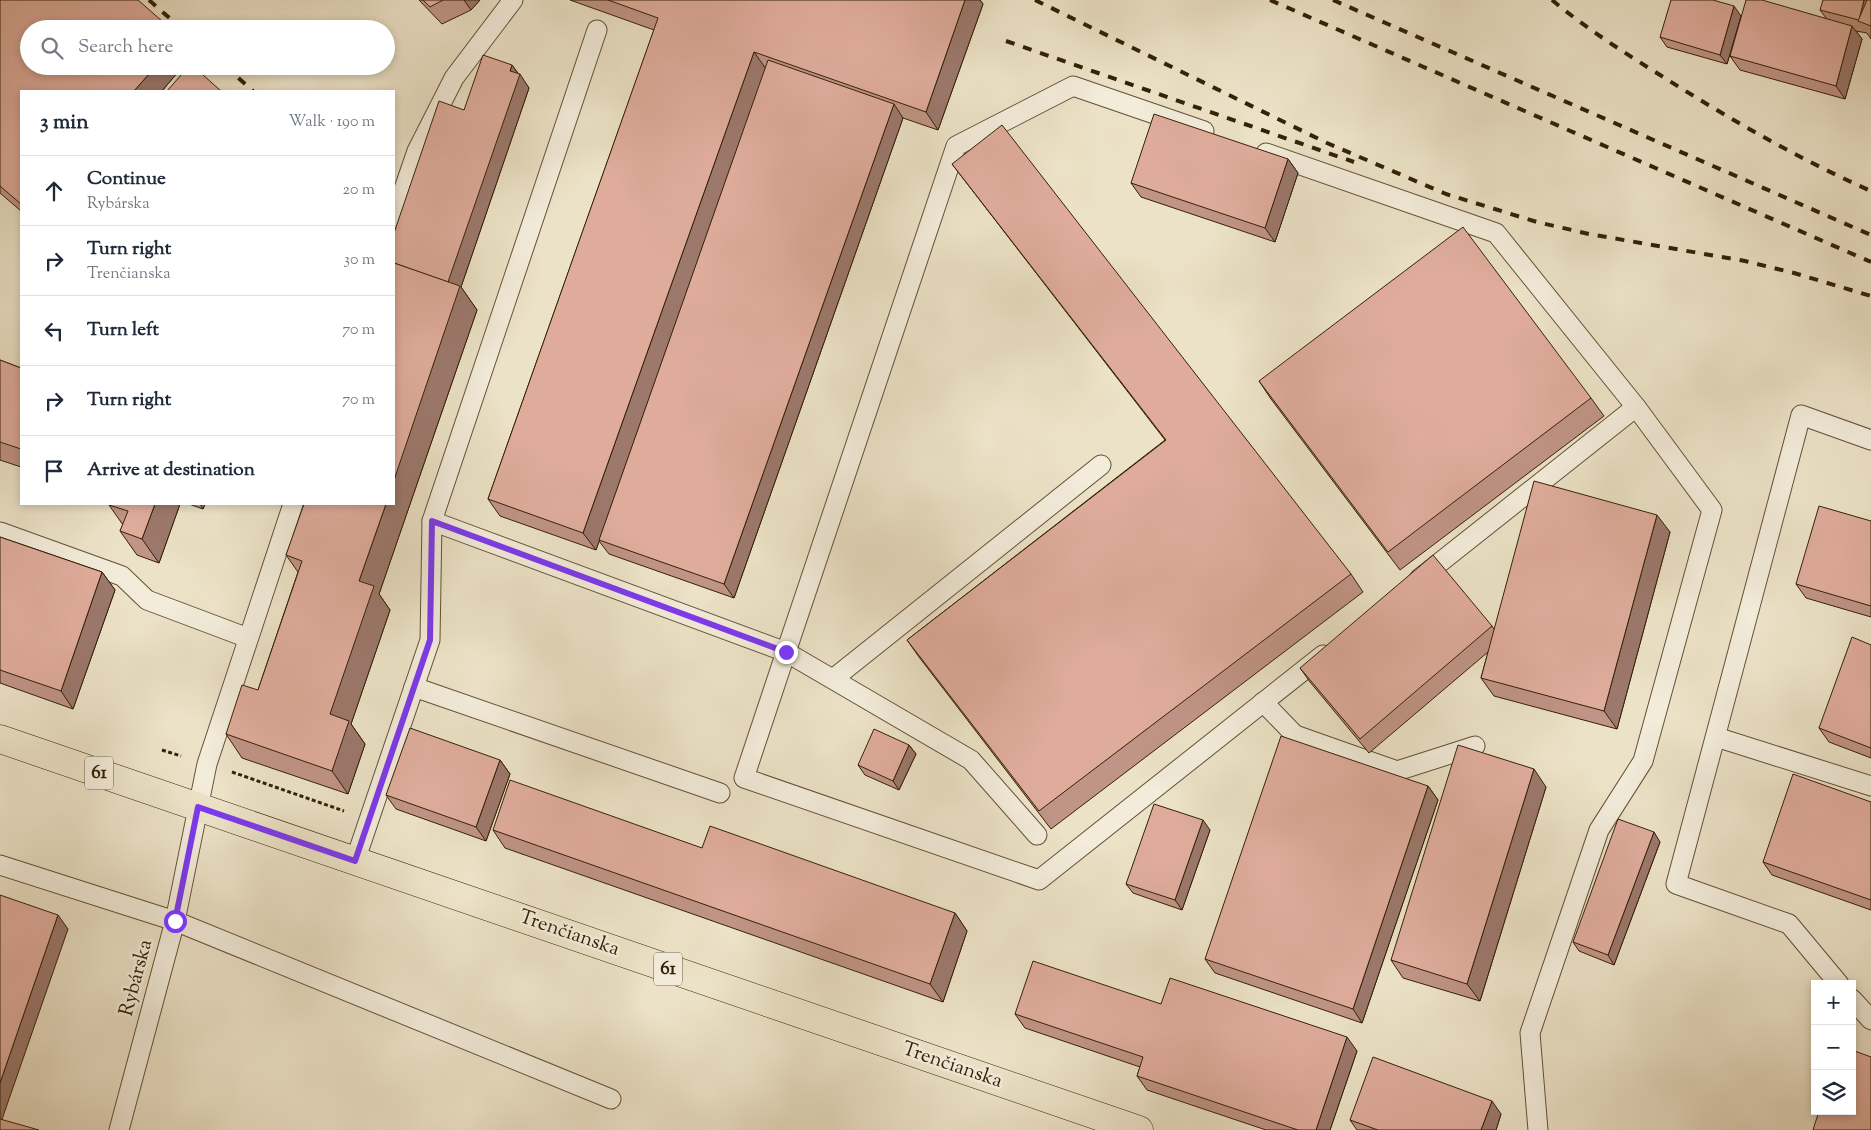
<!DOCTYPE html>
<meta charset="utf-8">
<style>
:root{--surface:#fff;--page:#f2f2f3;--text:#1f2937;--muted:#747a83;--line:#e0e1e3}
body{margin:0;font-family:"Sorts Mill Goudy",serif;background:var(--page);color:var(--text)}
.controls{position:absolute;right:15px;bottom:15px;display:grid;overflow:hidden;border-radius:0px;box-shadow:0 2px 8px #0003}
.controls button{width:45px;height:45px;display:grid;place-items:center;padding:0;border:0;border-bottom:1px solid var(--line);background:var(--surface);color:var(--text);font:25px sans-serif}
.stop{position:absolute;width:15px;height:15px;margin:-11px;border:4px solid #7c3aed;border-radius:50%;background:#fff}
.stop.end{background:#7c3aed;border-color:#fff;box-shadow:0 1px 5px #0008}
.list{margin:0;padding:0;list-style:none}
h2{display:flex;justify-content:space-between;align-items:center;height:65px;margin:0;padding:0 20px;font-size:21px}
h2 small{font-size:16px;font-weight:400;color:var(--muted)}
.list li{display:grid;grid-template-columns:32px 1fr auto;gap:15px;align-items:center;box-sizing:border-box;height:70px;padding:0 20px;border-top:1px solid var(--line)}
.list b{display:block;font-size:19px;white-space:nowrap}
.list p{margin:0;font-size:16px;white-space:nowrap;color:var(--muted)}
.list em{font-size:16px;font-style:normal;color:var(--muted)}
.icon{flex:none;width:28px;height:28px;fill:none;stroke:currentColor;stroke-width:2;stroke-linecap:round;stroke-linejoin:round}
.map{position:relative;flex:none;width:1871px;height:1130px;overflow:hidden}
.search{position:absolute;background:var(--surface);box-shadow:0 2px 8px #0003;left:20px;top:20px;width:375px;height:55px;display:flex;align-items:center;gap:12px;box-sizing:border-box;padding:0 18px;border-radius:28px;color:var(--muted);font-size:19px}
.panel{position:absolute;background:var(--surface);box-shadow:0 2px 8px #0003;left:20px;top:90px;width:375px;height:415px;border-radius:0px}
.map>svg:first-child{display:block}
</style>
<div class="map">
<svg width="1871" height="1130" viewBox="0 0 1871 1130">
<rect width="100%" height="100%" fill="#ece2c7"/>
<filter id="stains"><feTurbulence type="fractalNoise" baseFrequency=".004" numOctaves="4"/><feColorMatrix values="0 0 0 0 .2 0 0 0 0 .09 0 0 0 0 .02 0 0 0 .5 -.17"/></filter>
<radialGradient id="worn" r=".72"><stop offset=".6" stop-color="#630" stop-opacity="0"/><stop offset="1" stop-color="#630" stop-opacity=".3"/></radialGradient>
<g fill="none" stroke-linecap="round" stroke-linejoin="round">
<g stroke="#625135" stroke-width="21">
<g id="lane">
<path d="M1266,153l230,80 140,174 76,103 -69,251 -44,69 -69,203 8,97"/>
<path d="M394,218l23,-67 37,-73 59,-78"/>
<path d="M432,521l354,131 170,-506 117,-60 131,45"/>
<path d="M0,532l122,44 25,24 101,38"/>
<path d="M1419,579l217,-172"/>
<path d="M833,679l268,-214"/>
<path d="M414,687l306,106"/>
<path d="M1263,702l32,33 102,36 78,-25"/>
<path d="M1716,737l155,49"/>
<path d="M1037,835l-66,-75 -185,-108 -42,126 295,102 284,-225"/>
<path d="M355,861l75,-221 2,-119 165,-491"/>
<path d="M0,865l175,56 436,178"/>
<path d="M1839,984l-50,-60 -113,-40 125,-469 70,25"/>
<path d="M1852,999l19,21"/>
<path d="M119,1130l56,-209 32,-157 86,-260"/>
</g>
</g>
<g stroke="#342104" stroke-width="29">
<path id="primary" d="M0,739l1139,391"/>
</g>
<g stroke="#342104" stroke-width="3" stroke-dasharray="4 2.5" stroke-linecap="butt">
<path d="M162,750l19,6"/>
<path d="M232,772l112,39"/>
</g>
<use href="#lane" stroke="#f3ecdb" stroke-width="19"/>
<use href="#primary" stroke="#ece2c7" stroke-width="28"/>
<g stroke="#342104" stroke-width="4" stroke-dasharray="9 9" stroke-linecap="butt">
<path d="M149,0l33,29"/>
<path d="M1035,0l292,143 119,51 91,28 52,12 156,27 49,12 77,23"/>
<path d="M1270,0l601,262"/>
<path d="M1333,0l538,235"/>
<path d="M1552,0c36,30 76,55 116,80 65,41 133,80 203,111"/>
<path d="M1006,41l348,121"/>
<path d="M225,66l28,25"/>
</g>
</g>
<g fill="#c09486" stroke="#342104">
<path d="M0,0l183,66 -21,25h-141v120l-21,-18z"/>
<path d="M419,0h61l-9,10 -29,14z"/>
<path d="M570,0h410l3,4 -45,126 -35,-12 -169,480 -125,-44 -10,-13 -3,9 -96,-34 -12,-17 166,-469z"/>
<path d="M1871,0v39l-4,-6 -11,-2 6,8 -17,60 -105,-29 -10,-14 96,-38 -6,-8z"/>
<path d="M1741,16l-14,48 -60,-17 -7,-10z"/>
<path d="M512,65l17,23 -68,199 16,23 -98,284 11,16 -39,114 14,20 -17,50 -106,-36 -16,-24 32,-44 40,-118 -12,-17 178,-445z"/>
<path d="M1288,159l10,14 -23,69 -134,-45 -10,-14z"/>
<path d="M952,164l399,410 12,18 -312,237 -132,-172 -12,-17 258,-200 -200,-259z"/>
<path d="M0,360l21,8v99l-21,-7z"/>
<path d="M1259,381l332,17 13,18 -204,154 -129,-171z"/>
<path d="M109,504h71l-21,59 -22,-8 -17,-24 3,-6 -14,-20z"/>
<path d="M189,504h16l-2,5z"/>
<path d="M1871,521v96l-65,-19 -10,-14z"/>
<path d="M1670,532l-53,197 -123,-33 -13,-18 7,-26 -119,101 -59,-71 -10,-14 192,-42 2,3z"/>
<path d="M0,537l102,35 13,18 -42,119 -73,-26z"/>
<path d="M1871,645v113l-42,-16 -10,-14z"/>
<path d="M909,745l7,9 -17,36 -34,-15 -7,-10z"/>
<path d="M500,760l10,14 -24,67 -90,-32 -10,-14z"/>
<path d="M1428,786l10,14 -76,223 -147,-50 -10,-14z"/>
<path d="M1546,787l-66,214 -77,-23 -12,-18z"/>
<path d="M1871,802v108l-99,-35 -9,-13z"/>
<path d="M493,830l209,18 253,65 12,18 -24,71 -438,-154z"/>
<path d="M1210,830l-28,80 -49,-17 -7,-9z"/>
<path d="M1660,842l-46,123 -35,-14 -6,-9z"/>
<path d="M1161,1004l196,47 -27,79h-64l-119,-40 -10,-14 3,-9 -115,-39 -10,-14z"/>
<path d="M1501,1114l-5,16h-139l-7,-10z"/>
</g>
<g fill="#9c786d" stroke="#342104">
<path d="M464,0h16l-9,10z"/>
<path d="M965,0h15l3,4 -45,126 -12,-18z"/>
<path d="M1864,0h7l-12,20z"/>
<path d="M1734,6l7,10 -14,48 -7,-9z"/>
<path d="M1852,26l10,13 -17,60 -9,-13z"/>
<path d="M754,52l12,17 -170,481 -13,-17z"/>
<path d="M512,65l7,10 1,-1 9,14 -68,199 16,23 -98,284 11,16 -39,114 14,20 -17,50 -16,-23 -2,-57 29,-133 27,-77h8v-24l52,-192z"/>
<path d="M156,66h27l-21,25h-28z"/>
<path d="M894,104l9,14 -169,480 -10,-14z"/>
<path d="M1288,159l10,14 -23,69 -10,-14z"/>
<path d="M155,504h25l-21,59 -17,-24z"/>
<path d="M200,504h5l-2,5z"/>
<path d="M1657,515l13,17 -53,197 -13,-18z"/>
<path d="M102,572l13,18 -42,119 -12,-18z"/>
<path d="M909,745l7,9 -17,36 -6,-9z"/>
<path d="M500,760l10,14 -24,67 -10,-14z"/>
<path d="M1534,769l12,18 -66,214 -13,-17z"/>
<path d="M1428,786l10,14 -76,223 -9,-14z"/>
<path d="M1203,820l7,10 -28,80 -7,-10z"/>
<path d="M1654,832l6,10 -46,123 -6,-10z"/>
<path d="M955,913l12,18 -24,71 -13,-18z"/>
<path d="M58,915l10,14 -68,196v-42z"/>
<path d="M1347,1037l10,14 -27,79h-14z"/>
<path d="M1492,1101l9,13 -5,16h-15z"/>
</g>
<g fill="#dfac9c" stroke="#342104">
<path d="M0,0h138l33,29h-142v37h127l-22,25h-113v113l-21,-18z"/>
<path d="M423,0h20l-13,7z"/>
<path d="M608,0h357l-39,112 -172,-60 -171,481 -95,-34 170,-481z"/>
<path d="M1671,0h42l21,6 -14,49 -60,-18z"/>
<path d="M1746,0h16l90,26 -16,60 -106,-30z"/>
<path d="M1823,0h41l-5,20 -39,-10z"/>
<path d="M1867,0h4v26l-13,-5z"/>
<path d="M483,55l29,10 -2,6 10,3 -72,208 -54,-19v-30l45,-132 25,9z"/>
<path d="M768,60l126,44 -170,480 -125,-44z"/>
<path d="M189,66h4l28,25h-54z"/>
<path d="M1154,114l134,45 -23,69 -134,-45z"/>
<path d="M1002,125l349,449 -312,237 -132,-171 259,-200 -214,-276z"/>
<path d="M1463,227l128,171 -203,154 -129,-171z"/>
<path d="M394,263l66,23 -66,194z"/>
<path d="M0,360l21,8v81l-21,-7z"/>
<path d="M1534,481l123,34 -53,196 -123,-33z"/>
<path d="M109,504h46l-13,35 -22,-8 8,-20 -19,-6z"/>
<path d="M304,504h82l-27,77 15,5 -44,128 19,7 -17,50 -106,-37 16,-49 16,5 44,-129 -16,-6z"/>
<path d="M1819,506l52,15v85l-75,-22z"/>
<path d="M0,537l102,35 -41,119 -61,-21z"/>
<path d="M1433,555l59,71 -132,113 -60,-71z"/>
<path d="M1852,637l19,8v103l-52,-20z"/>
<path d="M410,728l90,32 -24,67 -90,-32z"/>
<path d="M874,729l35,16 -16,36 -35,-16z"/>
<path d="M1281,736l147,50 -75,223 -148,-50z"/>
<path d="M1458,745l76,24 -67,215 -76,-24z"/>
<path d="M1793,774l78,28v98l-108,-38z"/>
<path d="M510,780l192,68 8,-22 245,87 -25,71 -437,-154z"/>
<path d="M1154,804l49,16 -28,80 -49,-16z"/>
<path d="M1618,819l36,13 -46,123 -35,-13z"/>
<path d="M0,895l58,20 -58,168z"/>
<path d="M1033,961l128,43 9,-26 177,59 -31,93h-18l-161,-54 6,-19 -128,-43z"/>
<path d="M1852,1050l19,7v73h-58l6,-19h33z"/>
<path d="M1373,1057l119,44 -11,29h-103l-28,-10z"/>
<path d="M0,1119l39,11h-39z"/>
</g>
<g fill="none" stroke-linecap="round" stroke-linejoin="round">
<path stroke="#7c3aed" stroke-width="6" d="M175,921l23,-114 157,54 75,-221 2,-119 354,131"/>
</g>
<g text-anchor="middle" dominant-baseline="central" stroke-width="5" stroke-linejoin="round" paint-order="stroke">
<g fill="#f3ecdb" stroke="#6d5e44" stroke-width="1">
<rect x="85" y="756.5" width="28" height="33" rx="4"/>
<rect x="654" y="952.5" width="28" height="33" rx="4"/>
</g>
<g font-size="19" font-weight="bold" fill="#342104">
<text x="99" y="773">61</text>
<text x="668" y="969">61</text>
</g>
<g font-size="20" fill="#342104" stroke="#f3ecdb">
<text transform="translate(569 934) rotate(19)">Trenčianska</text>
<text transform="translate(137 978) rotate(-75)">Rybárska</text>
<text transform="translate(952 1066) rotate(19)">Trenčianska</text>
</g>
</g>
<rect width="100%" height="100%" filter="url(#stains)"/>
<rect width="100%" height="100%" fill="url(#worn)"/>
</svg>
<div class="controls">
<button>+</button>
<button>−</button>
<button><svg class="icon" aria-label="layers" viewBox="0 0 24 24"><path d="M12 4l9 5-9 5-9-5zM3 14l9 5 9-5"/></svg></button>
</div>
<div class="stop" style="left:175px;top:921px"></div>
<div class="stop end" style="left:786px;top:652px"></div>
<div class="search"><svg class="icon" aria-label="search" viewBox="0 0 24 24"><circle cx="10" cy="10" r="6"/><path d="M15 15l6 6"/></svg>Search here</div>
<section class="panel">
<h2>3 min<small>Walk · 190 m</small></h2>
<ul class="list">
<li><svg class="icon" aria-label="ahead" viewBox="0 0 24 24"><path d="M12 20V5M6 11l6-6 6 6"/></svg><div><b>Continue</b><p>Rybárska</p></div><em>20 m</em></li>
<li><svg class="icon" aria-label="right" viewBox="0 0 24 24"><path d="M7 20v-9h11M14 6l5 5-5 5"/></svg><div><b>Turn right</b><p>Trenčianska</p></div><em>30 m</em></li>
<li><svg class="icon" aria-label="left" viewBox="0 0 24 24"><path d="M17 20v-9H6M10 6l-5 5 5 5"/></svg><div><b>Turn left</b></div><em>70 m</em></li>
<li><svg class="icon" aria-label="right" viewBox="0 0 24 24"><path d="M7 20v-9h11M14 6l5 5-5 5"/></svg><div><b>Turn right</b></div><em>70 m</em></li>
<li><svg class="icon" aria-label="arrive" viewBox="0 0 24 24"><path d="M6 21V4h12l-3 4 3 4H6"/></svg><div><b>Arrive at destination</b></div></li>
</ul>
</section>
</div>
